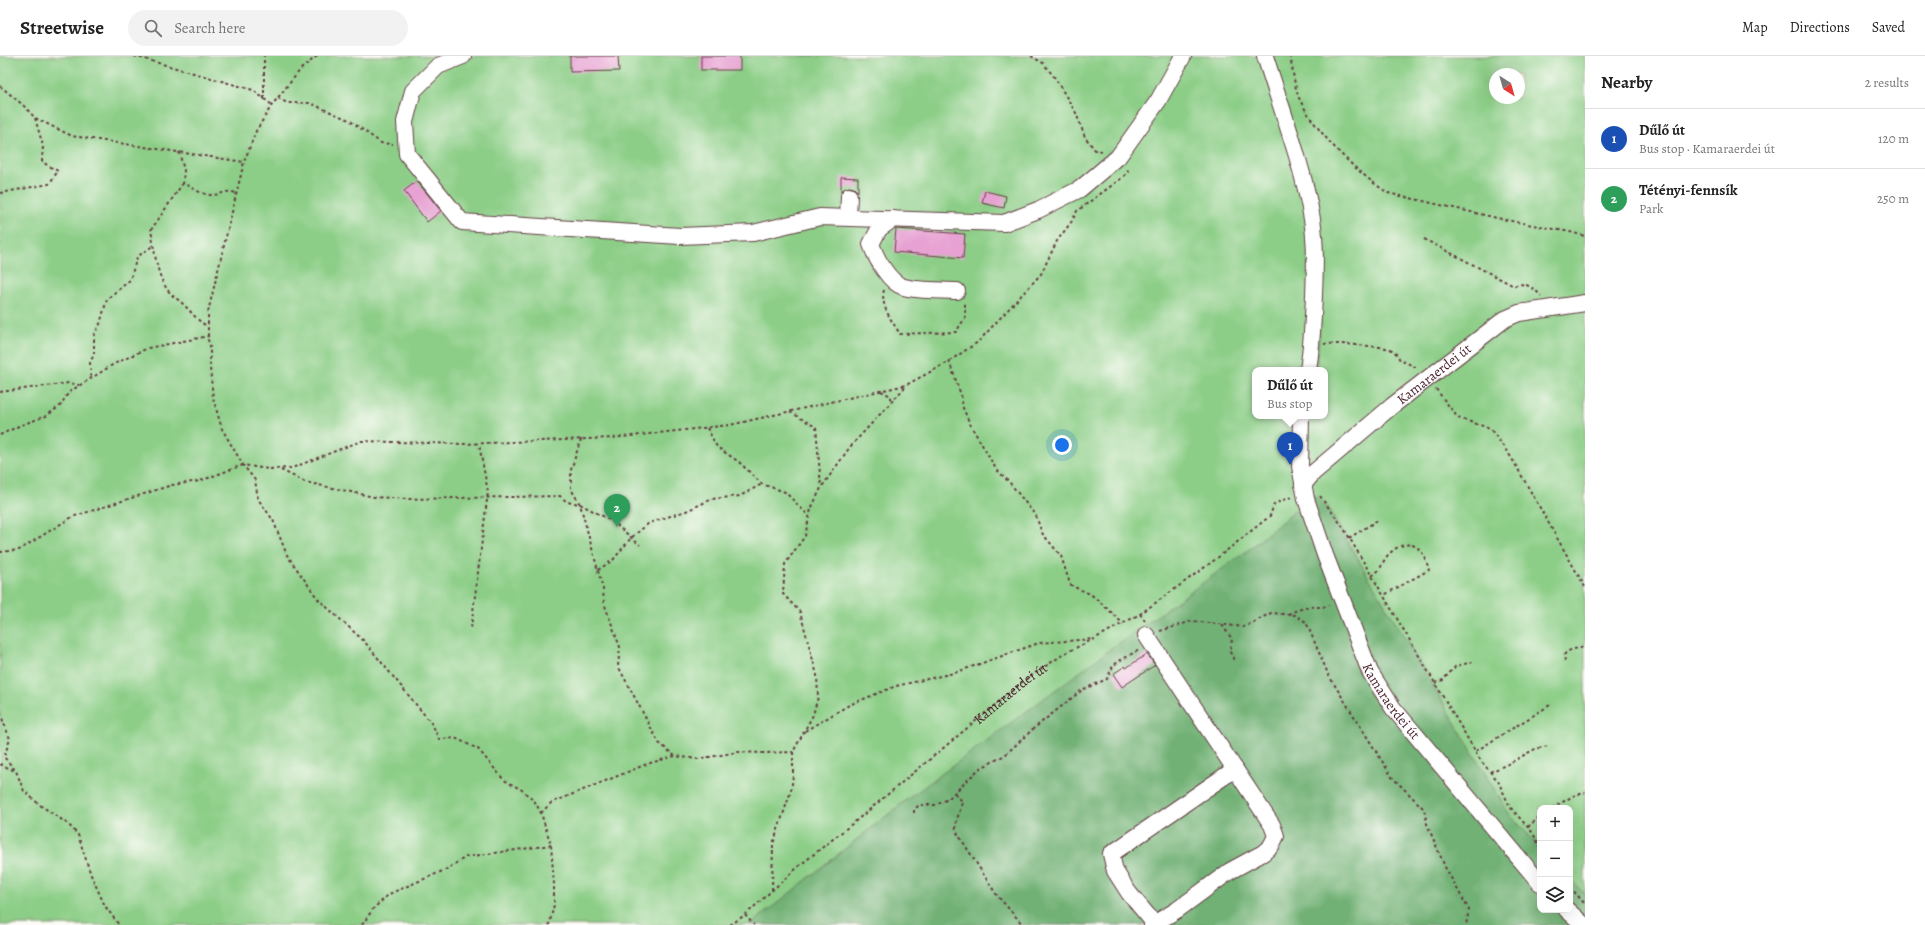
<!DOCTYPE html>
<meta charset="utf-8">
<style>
:root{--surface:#fff;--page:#f2f2f2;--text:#222;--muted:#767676;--line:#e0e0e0;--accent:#ea580c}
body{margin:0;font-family:Alegreya,serif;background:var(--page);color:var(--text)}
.controls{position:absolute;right:12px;bottom:12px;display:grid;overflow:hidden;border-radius:8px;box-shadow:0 4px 16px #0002}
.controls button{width:36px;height:36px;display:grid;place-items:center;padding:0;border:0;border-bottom:1px solid var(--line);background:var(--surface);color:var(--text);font:20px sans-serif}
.compass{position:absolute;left:1489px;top:12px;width:36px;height:36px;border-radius:50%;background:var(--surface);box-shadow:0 4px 16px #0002;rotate:143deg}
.you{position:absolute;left:1062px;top:389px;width:14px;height:14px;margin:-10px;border:3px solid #fff;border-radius:50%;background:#1a73e8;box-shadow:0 0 0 6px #1a73e833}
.badge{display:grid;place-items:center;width:26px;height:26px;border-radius:50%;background:var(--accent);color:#fff;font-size:13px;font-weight:700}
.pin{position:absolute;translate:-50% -33px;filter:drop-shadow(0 1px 2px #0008)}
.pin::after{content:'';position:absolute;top:21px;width:14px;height:12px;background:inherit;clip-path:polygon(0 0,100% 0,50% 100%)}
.popup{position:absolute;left:1252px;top:311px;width:76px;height:52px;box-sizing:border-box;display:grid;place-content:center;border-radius:8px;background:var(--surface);filter:drop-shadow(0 1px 3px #0005);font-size:13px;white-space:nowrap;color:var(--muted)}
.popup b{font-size:15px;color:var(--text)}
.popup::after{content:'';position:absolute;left:50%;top:100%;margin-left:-8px;border:8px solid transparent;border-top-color:var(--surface)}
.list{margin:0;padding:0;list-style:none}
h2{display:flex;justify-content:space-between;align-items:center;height:52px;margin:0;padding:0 16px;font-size:17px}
h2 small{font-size:13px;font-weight:400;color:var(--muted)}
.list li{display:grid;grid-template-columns:26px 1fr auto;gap:12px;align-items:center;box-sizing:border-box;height:60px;padding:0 16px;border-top:1px solid var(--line)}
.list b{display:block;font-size:15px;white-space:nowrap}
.list p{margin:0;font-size:13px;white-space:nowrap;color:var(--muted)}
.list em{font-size:13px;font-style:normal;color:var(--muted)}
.icon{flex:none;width:22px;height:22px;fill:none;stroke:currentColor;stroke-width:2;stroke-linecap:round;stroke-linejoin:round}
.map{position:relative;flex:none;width:1585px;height:869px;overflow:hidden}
header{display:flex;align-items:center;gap:24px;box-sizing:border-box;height:56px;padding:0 20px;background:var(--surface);border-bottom:1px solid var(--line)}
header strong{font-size:19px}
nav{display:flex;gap:22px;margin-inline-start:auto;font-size:14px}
.search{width:280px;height:36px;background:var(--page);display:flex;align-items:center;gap:10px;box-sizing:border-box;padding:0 14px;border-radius:22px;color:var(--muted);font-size:15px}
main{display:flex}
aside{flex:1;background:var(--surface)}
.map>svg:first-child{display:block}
</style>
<header>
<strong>Streetwise</strong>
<div class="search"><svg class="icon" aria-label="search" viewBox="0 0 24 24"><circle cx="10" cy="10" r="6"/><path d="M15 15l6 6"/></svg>Search here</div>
<nav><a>Map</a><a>Directions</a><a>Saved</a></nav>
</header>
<main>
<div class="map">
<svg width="1585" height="869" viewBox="0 0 1585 869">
<rect width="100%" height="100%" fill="#fdfcf7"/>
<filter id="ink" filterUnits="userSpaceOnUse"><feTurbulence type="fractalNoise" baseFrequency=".025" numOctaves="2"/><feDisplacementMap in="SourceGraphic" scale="8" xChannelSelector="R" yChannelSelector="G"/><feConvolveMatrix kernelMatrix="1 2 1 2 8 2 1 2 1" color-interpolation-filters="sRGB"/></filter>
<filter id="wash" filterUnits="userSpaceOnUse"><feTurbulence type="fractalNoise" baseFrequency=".012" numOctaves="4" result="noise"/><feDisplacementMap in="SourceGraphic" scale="16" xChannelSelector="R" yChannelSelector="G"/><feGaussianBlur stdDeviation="0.9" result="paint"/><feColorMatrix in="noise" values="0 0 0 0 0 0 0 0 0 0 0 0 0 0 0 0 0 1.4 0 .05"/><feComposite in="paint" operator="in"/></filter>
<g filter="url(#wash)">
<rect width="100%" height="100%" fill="#f2e0c3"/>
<path fill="#8cce87" stroke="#6b7659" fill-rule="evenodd" d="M0,0h1585v838l-15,-15v-71h-30v39l-31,-33 -182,-307 -13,-12 -67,56 -342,250 -155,124h-750zM1495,18h24v24h-24zM1320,266l-3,48h8v46h-70v-46h61z"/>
<path fill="#71b174" stroke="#5e6850" d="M1314,439l13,12 182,307 31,33v63h30v-31l15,15v31h-835l155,-124 199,-147 143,-103z"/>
<g id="blocks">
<g fill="#e7a2d3">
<path d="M570,0h48l1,15 -49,1z"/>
<rect x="701" y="0" width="39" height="14"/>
<path d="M841,121l17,1v14l-4,-4 -5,-1 -8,4z"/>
<path d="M417,125l24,30 -14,11 -23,-31z"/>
<path d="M985,135l21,5 -2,12 -22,-5z"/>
<path d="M896,173l69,5 -2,24 -69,-6z"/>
<path d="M1147,598l8,11 -33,22 -9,-13 12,-8 1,2z"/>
</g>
</g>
</g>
<g filter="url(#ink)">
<use href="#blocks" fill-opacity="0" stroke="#633c42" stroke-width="1"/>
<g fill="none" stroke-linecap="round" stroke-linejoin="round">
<g stroke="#633c42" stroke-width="18">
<g id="minor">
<path d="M463,0l-25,10 -25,25 -8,31 2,32 55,68 218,14 73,-3 67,-16 184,6 34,-13 42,-21 38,-32 40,-56 25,-45"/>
<path d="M1265,0c16,52 38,109 47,163 4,25 3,50 2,76 -1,25 -2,50 -6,75"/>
<path d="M848,161l1,-21"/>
<path d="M893,163l-14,10 -8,15c5,14 18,39 33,43 15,4 37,3 53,4"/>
<path id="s2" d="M1301,360l-1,50 6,33 19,56 45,117 23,36 147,175"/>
<path id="s3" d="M1303,429l10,-12 79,-67 113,-87 14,-6 66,-10"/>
<path d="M1146,579l126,190 4,11 -5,10 -8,7 -33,18 -53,39 -25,15"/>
<path d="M1567,854l17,15"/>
<path d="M1154,867l-25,-30 -14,-22 -4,-17 124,-85"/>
</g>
</g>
<g stroke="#633c42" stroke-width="2" stroke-dasharray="3 3" stroke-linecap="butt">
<path d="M134,0l119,34 19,15"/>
<path d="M317,0l-16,13 -29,36 -16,26 -12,31 -36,150v28l2,6v22l3,30 9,31 21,36 12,15 3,19 15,21 14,35 31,44 46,42 68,83 7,15 16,-1 23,11 26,31 18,10 13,12 6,11 10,32 3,39v21l-5,20"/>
<path d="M1031,0l12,7 12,15 21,35 9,24 10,13 8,1"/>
<path d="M1290,0c3,13 4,30 9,42 16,34 58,75 89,95l118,27 64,12 15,4"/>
<path d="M0,30l23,19 12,13 37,18 172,26"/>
<path d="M278,42l9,5h23l39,17 32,23 12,1"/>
<path d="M264,43v-43"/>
<path d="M179,96l5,18 -1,13c8,4 19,12 29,12 11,0 12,-6 24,-2"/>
<path d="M183,127l-32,47c4,22 5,49 21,65 3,3 7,5 10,8 9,8 14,17 25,23"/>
<path d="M0,137l49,-9 9,-13 -16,-9 1,-16 -8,-28"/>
<path d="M1424,183l90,47c11,-5 20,2 27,10"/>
<path d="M884,234c-4,16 8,31 16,44l56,-2 9,-14v-15"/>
<path d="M1324,288c9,-1 58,2 66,5 5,2 8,7 10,11l18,8"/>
<path d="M949,305l12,34 2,13 7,16 26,45 14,14 26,33 6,17 19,23 9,28c6,5 13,6 20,10 5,3 29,25 33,30"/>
<path d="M91,321l-1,-14 4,-9v-19l6,-11 7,-25 23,-19 7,-23 17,-12"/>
<path d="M1436,333l22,29 28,9 6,4 19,26 74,130"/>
<path d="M881,335l10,5v6"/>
<path d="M0,336l69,-9 10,2"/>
<path d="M790,356l26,15 5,59"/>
<path d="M707,372l10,19 22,15 23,22 23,8 24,24"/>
<path d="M0,379l21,-10 25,-9 14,-10 9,-14 45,-28 34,-16 61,-12"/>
<path d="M581,383l-10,31v19l9,15 23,85 1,14 16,44 -2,19 41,77 16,13 22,3 41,-7 26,1 29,-1"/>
<path d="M281,414l24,12 69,15 34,2 152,-3 7,6 13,2 32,17 28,24"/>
<path d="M1320,440l23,31 138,234 17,20 12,26 23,26 7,14"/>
<path d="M1349,482l29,-18"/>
<path d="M0,496l19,-2 53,-33 100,-32 28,-4 43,-16 25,4 24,-1 69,-27 102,3 150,-6 117,-13 176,-40 39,-21 33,-22 63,-68 16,-33 15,-20 5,-10 45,-33 6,-6 -1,-5"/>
<path d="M598,514l15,-10 18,-22 18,-15 37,-12 26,-12 28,-3 22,-12"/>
<path d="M1372,520c9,-7 8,-8 13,-17 7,-11 24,-21 35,-9 5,6 7,13 9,20l-45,25"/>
<path d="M1140,558l5,7"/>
<path d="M1288,558c7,-3 14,-6 22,-7 8,-1 12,2 19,-2"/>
<path d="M1222,569l10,14 -2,13 4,8"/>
<path d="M471,572l17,-136 -9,-48"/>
<path d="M1160,575l32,-10 52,6 27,-14 24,2 11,7 23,54 63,101 32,32 3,15 18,43 24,43 -3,15"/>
<path d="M1565,605l-1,-6c5,-7 13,-5 21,-10"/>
<path d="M1435,627l8,-3 13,-14 17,-4"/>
<path d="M0,657l10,26 -6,18 12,14 8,20 16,14 28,19 10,11 13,40 14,31 14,19"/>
<path d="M805,675l44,-26 47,-19 58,-13 85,-30 54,-4"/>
<path d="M1476,695l74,-46"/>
<path d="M0,708l15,7"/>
<path d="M1490,716l20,-9 25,-14 13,-3"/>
<path d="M955,738l7,7c-1,11 -7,18 -6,30l40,63 27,31"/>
<path d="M1552,752l23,-13 10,-2"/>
<path d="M541,757l10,-10 96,-39 28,-8"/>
<path d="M914,757v-3l5,-5h17l12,-6 31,-30 26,-14 28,-26 49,-39 25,-11 6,-13 6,-5 20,-11"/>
<path d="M1528,771l12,-11"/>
<path d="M1570,831l15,17"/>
<path d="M772,834l1,-46 18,-53 2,-15v-24l20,-37 5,-18 -1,-22 -17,-63 -17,-18 2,-30 20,-28 6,-27 10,-21 29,-41 56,-61"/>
<path d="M745,859l9,10"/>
<path d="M362,869l11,-16 16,-15 56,-24 21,-13 85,-12"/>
<path id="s1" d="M730,869l15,-10 54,-49 58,-46 169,-141 41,-27 27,-13 46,-25 43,-31 33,-24 54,-43 4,-12 17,-7"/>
</g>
<use href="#minor" stroke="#fff" stroke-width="16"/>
</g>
</g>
<g text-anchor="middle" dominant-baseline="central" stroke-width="3" stroke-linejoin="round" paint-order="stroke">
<g font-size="14" fill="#4a1f2b" stroke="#fdfcf7">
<text stroke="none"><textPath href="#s3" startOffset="172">Kamaraerdei út</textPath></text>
<text stroke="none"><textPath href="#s1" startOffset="364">Kamaraerdei út</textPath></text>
<text stroke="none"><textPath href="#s2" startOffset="304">Kamaraerdei út</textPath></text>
</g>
</g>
</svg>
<div class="controls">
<button>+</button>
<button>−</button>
<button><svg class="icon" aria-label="layers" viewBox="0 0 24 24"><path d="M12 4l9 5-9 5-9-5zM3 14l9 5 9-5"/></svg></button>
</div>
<svg class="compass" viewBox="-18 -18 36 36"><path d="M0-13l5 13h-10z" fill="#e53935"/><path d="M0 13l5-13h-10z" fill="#767676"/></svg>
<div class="you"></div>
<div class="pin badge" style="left:1290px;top:409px;background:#1a4fb4">1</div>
<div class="popup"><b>Dűlő út</b>Bus stop</div>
<div class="pin badge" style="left:617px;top:471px;background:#2e9e5b">2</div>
</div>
<aside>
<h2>Nearby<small>2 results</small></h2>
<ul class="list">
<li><span class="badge" style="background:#1a4fb4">1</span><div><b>Dűlő út</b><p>Bus stop · Kamaraerdei út</p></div><em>120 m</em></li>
<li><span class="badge" style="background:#2e9e5b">2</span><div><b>Tétényi-fennsík</b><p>Park</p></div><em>250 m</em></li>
</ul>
</aside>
</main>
